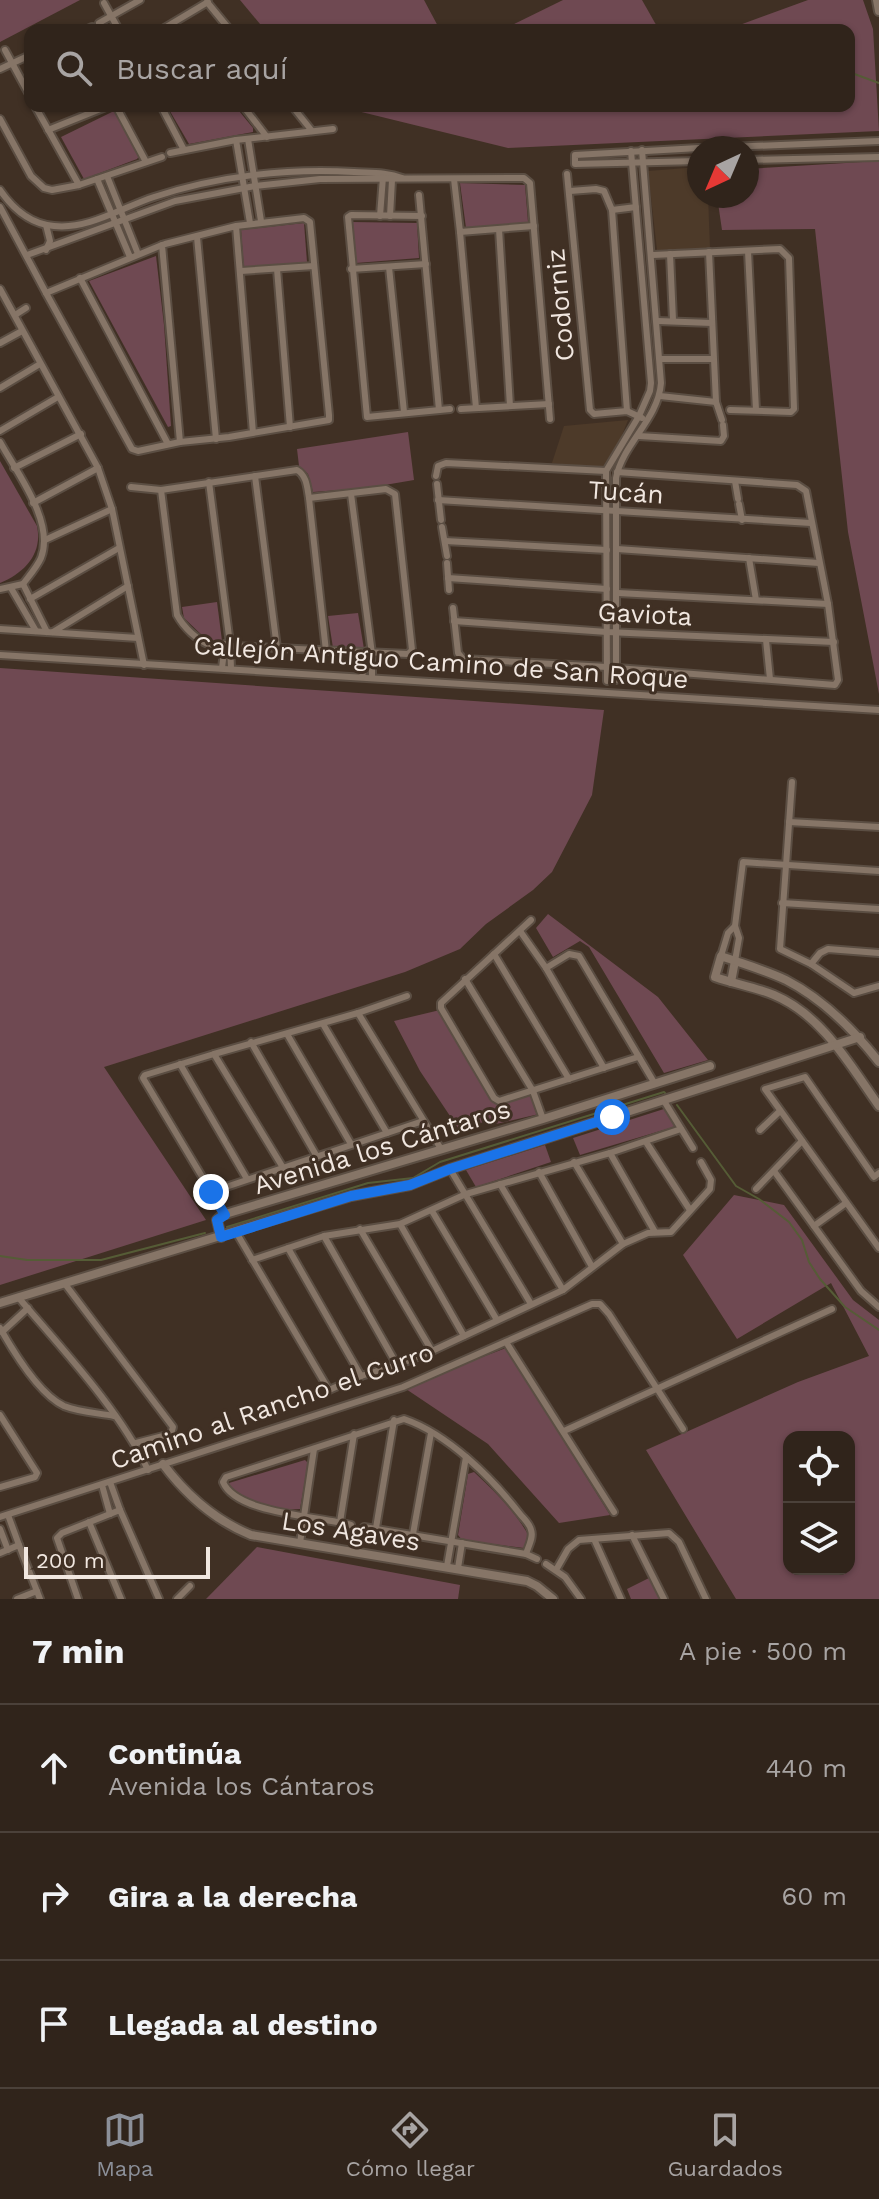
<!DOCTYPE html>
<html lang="es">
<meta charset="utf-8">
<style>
:root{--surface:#30241b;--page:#382c24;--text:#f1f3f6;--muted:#a8a4a3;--line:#4b413a;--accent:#8c9099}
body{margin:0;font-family:"Work Sans",sans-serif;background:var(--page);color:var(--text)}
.controls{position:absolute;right:24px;bottom:24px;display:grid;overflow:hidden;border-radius:16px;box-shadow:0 2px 6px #0004}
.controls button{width:72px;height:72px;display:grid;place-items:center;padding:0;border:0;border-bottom:2px solid var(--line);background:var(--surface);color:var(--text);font:40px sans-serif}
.compass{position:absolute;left:687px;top:136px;width:72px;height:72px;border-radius:50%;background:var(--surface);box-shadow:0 2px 6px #0004;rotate:224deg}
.scale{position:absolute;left:24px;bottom:20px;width:186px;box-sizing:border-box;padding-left:8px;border:4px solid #f1e7e0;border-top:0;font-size:22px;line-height:28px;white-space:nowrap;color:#f1e7e0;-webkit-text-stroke:6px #403024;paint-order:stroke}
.stop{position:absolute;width:24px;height:24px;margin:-18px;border:6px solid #1a73e8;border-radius:50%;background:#fff}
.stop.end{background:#1a73e8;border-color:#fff;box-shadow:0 2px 8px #0008}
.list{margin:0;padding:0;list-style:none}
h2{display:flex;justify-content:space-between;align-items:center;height:104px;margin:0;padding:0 32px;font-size:34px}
h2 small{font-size:26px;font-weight:400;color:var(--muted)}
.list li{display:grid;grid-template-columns:52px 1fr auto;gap:24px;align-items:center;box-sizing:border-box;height:128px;padding:0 32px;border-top:2px solid var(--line)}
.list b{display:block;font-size:30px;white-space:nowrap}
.list p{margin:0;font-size:26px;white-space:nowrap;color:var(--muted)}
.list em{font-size:26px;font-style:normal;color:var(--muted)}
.icon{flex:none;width:44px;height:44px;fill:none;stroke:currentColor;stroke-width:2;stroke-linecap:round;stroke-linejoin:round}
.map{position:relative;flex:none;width:879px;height:1599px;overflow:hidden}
.search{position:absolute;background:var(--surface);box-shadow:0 2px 6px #0004;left:24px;right:24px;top:24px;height:88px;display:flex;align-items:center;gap:20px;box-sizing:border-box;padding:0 28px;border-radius:16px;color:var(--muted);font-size:30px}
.sheet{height:488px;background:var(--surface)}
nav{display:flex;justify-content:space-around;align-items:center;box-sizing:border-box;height:112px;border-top:2px solid var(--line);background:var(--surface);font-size:22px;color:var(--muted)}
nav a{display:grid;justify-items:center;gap:4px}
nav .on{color:var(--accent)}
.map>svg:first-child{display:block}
</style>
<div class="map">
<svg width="879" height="1599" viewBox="0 0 879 1599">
<rect width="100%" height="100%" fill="#403024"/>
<g fill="#4d3a29">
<path d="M699,167v29h9l2,52 -53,2 -9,-79z"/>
<path d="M628,420l-8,20 -18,28 -50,-5 12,-37z"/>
</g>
<g fill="#6f4952" fill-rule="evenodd">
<path d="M0,0h80l-80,42z"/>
<path d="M240,0h184l16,30h-175z"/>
<path d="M563,0h79l17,30h-157z"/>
<path d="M808,0h55l10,29 6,102 -371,17 -171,-42h512v-76h-123z"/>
<path d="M167,106h68l18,22v4l-64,12z"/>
<path d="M116,110l24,45 -3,4 -53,20 -23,-42z"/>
<path d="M879,161v533l-31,-162 -33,-303 -93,1 -5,-34h30v-27z"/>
<path d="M460,183l65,2 3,37 -62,6z"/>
<path d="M352,222l65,1 2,35 -63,5z"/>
<path d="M304,223l3,39 -63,7 -3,-39z"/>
<path d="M156,256l8,69 7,101 -3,1 -79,-146z"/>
<path d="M408,432l6,48 -47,8 -54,4 -5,-18 -9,-8 -2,-17z"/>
<path d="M0,461l37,65c6,28 -13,47 -37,57z"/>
<path d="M217,602l5,39 -15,-1 -23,-22 -2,-11z"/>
<path d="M358,613l6,36 -31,-1 -5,-32z"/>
<path d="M0,668l604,42 -12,85 -40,77 -19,18 -47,34 -26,25 -55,23 -301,95 102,153 -206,65z"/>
<path d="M548,914l110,83 50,63 -44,13 -75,-126 -9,-6 -27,16 -17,-29z"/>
<path d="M440,1010l56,94 36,-9 7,19 -43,10 -5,-5 -31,12 -40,-60 -26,-50z"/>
<path d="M667,1108l10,18 -97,29 -7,-17z"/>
<path d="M545,1145l6,17 -75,25 -10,-17z"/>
<path d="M734,1195l50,10 69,95 26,20v279h-143l-90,-149 152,-68 71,-26 -38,-73 -94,56 -54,-84zM789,1437h60v132h-60z"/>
<path d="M506,1348l104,167 -51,8 -71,-79 -85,-57z"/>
<path d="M305,1460l3,3 -8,46c-24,3 -53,-8 -72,-22l1,-4z"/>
<path d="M474,1472c21,20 41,39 55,64l-5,12 -62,-8 -4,-5 10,-61z"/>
<path d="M257,1547l203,38 -2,14h-252z"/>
<path d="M649,1578l11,21h-29l-4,-10z"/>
</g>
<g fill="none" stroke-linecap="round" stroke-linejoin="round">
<g stroke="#555c36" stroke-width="2">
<path d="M849,72l30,11"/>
<path d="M677,1105l59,81 23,13 30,23 13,18 7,22 11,17 25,28 34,23"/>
<path d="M227,1227l141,-44 45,-5 27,-16 224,-70 2,2"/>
<path d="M0,1256l27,4h74l104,-27"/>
</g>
<g stroke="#5b4e43" stroke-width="10">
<g id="street">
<path d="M207,2l23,28"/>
<path d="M104,3l15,27"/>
<path d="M99,23l41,-23"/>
<path d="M85,30l7,-3"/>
<path d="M161,30l47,-28"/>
<path d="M5,50l25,46"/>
<path d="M0,69l30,-14"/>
<path d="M35,106l44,79"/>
<path d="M116,106l30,56"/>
<path d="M161,106l23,44"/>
<path d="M243,106l24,31"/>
<path d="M292,106l20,25"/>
<path d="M0,119l31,57 13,12 8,2 27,-5 83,-28"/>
<path d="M48,130l60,-24"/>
<path d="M248,139l13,82"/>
<path d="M236,140l14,83"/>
<path d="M699,148l-124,7v9l124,-3"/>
<path d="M704,148l175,-7"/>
<path d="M170,153l66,-13 97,-11"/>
<path d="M747,160l132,-3"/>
<path d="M567,174l23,236 4,4 33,-3 15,7"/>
<path d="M107,176l31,78"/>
<path d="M97,179l33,78"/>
<path d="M454,179l6,53 74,-6"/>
<path d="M0,190c13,19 30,34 54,36 34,4 69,-19 100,-29 63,-21 134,-29 200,-25 17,1 33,0 48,6"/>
<path d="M570,191l26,-2 8,2 8,19 15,201"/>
<path d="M419,195l20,215"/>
<path d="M0,207l46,86 116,-48"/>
<path d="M612,210l24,-3"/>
<path d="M380,216l3,-39"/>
<path d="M390,216l2,-36"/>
<path d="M422,216l-71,-1 -3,2 19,200 83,-8"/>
<path d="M46,225l4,16 -4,9"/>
<path d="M236,226l68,-8 6,4 19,193v5l-100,17 -49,5 -18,-197 3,-1 71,-18 17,207"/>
<path d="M499,229l11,177"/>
<path d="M460,232l16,176"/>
<path d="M197,237l19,202"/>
<path d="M748,251l8,159"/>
<path d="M709,252l7,150 6,18"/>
<path d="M670,254l3,66"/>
<path d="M27,255l148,-54 80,-15 65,-7 204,-1 6,5 20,236"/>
<path d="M653,255l127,-6 9,9 5,151 -3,3 -61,-2"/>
<path d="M389,267l15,145"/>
<path d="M277,269l13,158"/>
<path d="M351,269l75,-5"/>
<path d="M241,271l73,-5"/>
<path d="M80,278l88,166"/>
<path d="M0,289l98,179 14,41 32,156"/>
<path d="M46,293l86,156 6,2 42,-9"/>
<path d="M15,315l11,-7"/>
<path d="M658,321l54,2"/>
<path d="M0,343l22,-12"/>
<path d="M661,359h52"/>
<path d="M0,388l40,-24"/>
<path d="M660,396l56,6"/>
<path d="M461,409l88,-5"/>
<path d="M0,431l58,-34"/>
<path d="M639,436l82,5 3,-5 -1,-11"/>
<path d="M0,442c17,31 55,80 41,116 -4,9 -12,18 -18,26l-23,5"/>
<path d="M14,468l67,-34"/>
<path d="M255,476l22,172"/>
<path d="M436,476l2,-10 8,-3 160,8"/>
<path d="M735,481l3,18"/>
<path d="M209,482l21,162 1,24"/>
<path d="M437,484l4,36"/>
<path d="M131,487l30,3 136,-20c10,6 10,17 12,28l17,153"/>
<path d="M161,490l16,125c7,13 20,25 33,30l198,9 4,-4 -17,-156 -9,-5 -77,9"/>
<path d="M351,494l21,160v24"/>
<path d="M438,500l373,23"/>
<path d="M33,503l65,-35"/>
<path d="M739,504l3,16"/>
<path d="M442,527l5,29"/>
<path d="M45,540l67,-31"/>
<path d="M445,541l162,9"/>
<path d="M617,549l202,14"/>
<path d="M749,558l7,42"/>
<path d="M447,563l2,27"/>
<path d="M448,578l159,11"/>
<path d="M23,584l24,48"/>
<path d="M11,588l25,43"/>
<path d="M618,593l210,11"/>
<path d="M30,599l89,-51"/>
<path d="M453,608l5,45 5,6 144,8"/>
<path d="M454,621l153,11 227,10"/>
<path d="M0,629l138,9"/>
<path d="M53,632l75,-46"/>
<path d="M766,640l4,39"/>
<path d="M0,655l879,55"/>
<path d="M222,668l3,-24"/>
<path d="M617,668l218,17 3,-5 -10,-76 -22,-113 -9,-6 -180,-13"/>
<path d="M362,677l5,-26"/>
<path d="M616,680v-202c7,-35 42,-58 45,-95l-19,-233"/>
<path d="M607,681l-1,-210 33,-55 11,-25 1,-8 -20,-232"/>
<path d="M792,782l-12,167 31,15 43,29 25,-7"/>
<path d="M789,822l90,5"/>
<path d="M782,903l97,6"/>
<path d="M531,920l-90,83v5l53,90 5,3 139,-44"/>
<path d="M520,931l26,37 58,100"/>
<path d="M494,954l75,125"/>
<path d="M721,956l7,-23 7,-7"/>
<path d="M735,961l4,-23 -4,-12 8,-64 136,9"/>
<path d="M811,964l9,-11 8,-4 51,4"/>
<path d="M546,968l23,-14 10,2 76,128"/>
<path d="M465,979l68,112 10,28"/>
<path d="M358,1013l83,136"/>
<path d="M323,1024l64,109"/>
<path d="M287,1034l64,110"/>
<path d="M251,1042l65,113"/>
<path d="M214,1054l-69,21 -2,3 82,137"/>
<path d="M180,1064l67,115"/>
<path d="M664,1101l29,47"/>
<path d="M760,1130l20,-19"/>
<path d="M646,1142l44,68"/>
<path d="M610,1153l45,79"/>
<path d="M574,1162l49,82"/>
<path d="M282,1166l-68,-112 144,-41 49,-17"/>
<path d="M450,1169l81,135"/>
<path d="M774,1171l87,120 18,16"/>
<path d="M539,1172l52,93"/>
<path d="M879,1173l-5,4 -69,-100 -40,12 114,159"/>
<path d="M500,1184l63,106"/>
<path d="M756,1189l46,-48"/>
<path d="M211,1192l212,-71"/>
<path d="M432,1211l65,109"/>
<path d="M400,1224l64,112"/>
<path d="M814,1226l32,-23"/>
<path d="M360,1229l72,122 131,-61 60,-46 25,-11 23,-1 39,-43 1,-9 -10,-18"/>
<path d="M236,1232l93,158 32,-14"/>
<path d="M324,1236l73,129 35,-14"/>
<path d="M288,1248l73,128 36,-11"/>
<path d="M252,1260l72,-24 76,-12 66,-30 144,-41 71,-24"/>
<path d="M65,1284l108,143 -2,7 -35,9"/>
<path d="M18,1297c44,52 101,112 130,173"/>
<path d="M0,1328c13,23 40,67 64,78 15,6 34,7 50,10"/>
<path d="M2,1332l26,-24"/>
<path d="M506,1342l108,170"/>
<path d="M0,1415l37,58 -2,4 -35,10"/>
<path d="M564,1431l268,-122"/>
<path d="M110,1482l10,28"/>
<path d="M102,1485l8,29"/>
<path d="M8,1515l11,30"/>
<path d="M0,1517l403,-130 189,-83h8l9,10 74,115"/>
<path d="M89,1522l32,77"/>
<path d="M340,1522l14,-88"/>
<path d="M351,1525c-32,-9 -115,-11 -128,-43l3,-5 178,-58c44,15 88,59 116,95 4,5 10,10 11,16 3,7 -3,17 -5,24"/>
<path d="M364,1527l162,27 11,5"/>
<path d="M376,1528l18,-108"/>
<path d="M0,1529l8,21"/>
<path d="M413,1534l18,-101"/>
<path d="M632,1535l32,64"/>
<path d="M594,1539l27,60"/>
<path d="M300,1543l14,-94"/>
<path d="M0,1553l19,-8 21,54"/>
<path d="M546,1564l19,13 16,22"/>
<path d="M447,1566l19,-109"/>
<path d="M458,1568l4,-25"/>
<path d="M556,1570l12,-21 11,-9 90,-7 10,9 27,57"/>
<path d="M17,1599l20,-8"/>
<path d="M78,1599l-21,-61 5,-5 58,-23 39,89"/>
<path d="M177,1599l13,-13"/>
</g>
</g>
<g stroke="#5b4e43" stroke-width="12">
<g id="secondary">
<path d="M877,0l2,11"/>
<path d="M731,982l4,-21"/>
<path d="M879,1062c-26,-33 -56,-63 -93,-82 -21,-10 -43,-16 -65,-24l-6,21c20,7 40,10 59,18 48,20 76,70 105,111"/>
<path d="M221,1237l-4,-17 5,-5 321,-96 167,-53"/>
<path d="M0,1303l351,-107 59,-11 40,-16 410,-132"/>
<path d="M163,1464c24,32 51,56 88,71l276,46 10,5 16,13"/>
</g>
</g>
<use href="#street" stroke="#867567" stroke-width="6"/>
<use href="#secondary" stroke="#867567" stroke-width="8"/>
</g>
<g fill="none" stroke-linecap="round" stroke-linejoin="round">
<path stroke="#1a73e8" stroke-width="10" d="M211,1192l14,23 -8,5 4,17 130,-41 59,-11 40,-16 162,-52"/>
</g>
<g text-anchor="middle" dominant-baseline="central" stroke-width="6" stroke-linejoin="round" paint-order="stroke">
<g font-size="26" fill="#f1e7e0" stroke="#403024">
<text transform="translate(560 305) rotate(-95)">Codorniz</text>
<text transform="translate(626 492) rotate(4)">Tucán</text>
<text transform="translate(645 614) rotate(3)">Gaviota</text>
<text transform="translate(441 662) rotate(4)">Callejón Antiguo Camino de San Roque</text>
<text transform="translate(382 1147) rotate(-17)">Avenida los Cántaros</text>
<text transform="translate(272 1406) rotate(-19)">Camino al Rancho el Curro</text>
<text transform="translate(351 1531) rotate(9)">Los Agaves</text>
</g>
</g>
</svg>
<div class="controls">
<button><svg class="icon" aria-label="locate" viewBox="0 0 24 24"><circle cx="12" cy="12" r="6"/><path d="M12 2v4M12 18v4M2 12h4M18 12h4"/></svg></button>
<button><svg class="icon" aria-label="layers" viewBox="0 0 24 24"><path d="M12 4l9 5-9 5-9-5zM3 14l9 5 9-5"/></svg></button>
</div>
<svg class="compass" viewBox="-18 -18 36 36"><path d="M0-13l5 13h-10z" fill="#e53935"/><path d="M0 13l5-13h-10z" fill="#a8a4a3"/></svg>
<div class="scale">200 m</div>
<div class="stop" style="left:612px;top:1117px"></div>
<div class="stop end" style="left:211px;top:1192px"></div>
<div class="search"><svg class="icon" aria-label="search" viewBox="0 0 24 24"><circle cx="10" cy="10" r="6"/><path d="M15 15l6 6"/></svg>Buscar aquí</div>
</div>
<section class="sheet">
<h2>7 min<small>A pie · 500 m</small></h2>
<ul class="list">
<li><svg class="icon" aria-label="ahead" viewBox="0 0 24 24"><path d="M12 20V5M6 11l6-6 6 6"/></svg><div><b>Continúa</b><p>Avenida los Cántaros</p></div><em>440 m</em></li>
<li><svg class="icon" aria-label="right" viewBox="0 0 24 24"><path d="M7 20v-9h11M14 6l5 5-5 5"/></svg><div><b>Gira a la derecha</b></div><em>60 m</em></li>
<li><svg class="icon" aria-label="arrive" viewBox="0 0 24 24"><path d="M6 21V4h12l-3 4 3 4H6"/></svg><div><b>Llegada al destino</b></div></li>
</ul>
</section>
<nav>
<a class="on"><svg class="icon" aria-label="map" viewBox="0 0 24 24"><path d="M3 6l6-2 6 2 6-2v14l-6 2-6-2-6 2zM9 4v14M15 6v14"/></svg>Mapa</a>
<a><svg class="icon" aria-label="directions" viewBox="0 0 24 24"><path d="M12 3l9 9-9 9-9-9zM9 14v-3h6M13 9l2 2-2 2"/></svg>Cómo llegar</a>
<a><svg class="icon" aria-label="saved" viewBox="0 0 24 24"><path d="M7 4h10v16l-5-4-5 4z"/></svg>Guardados</a>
</nav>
